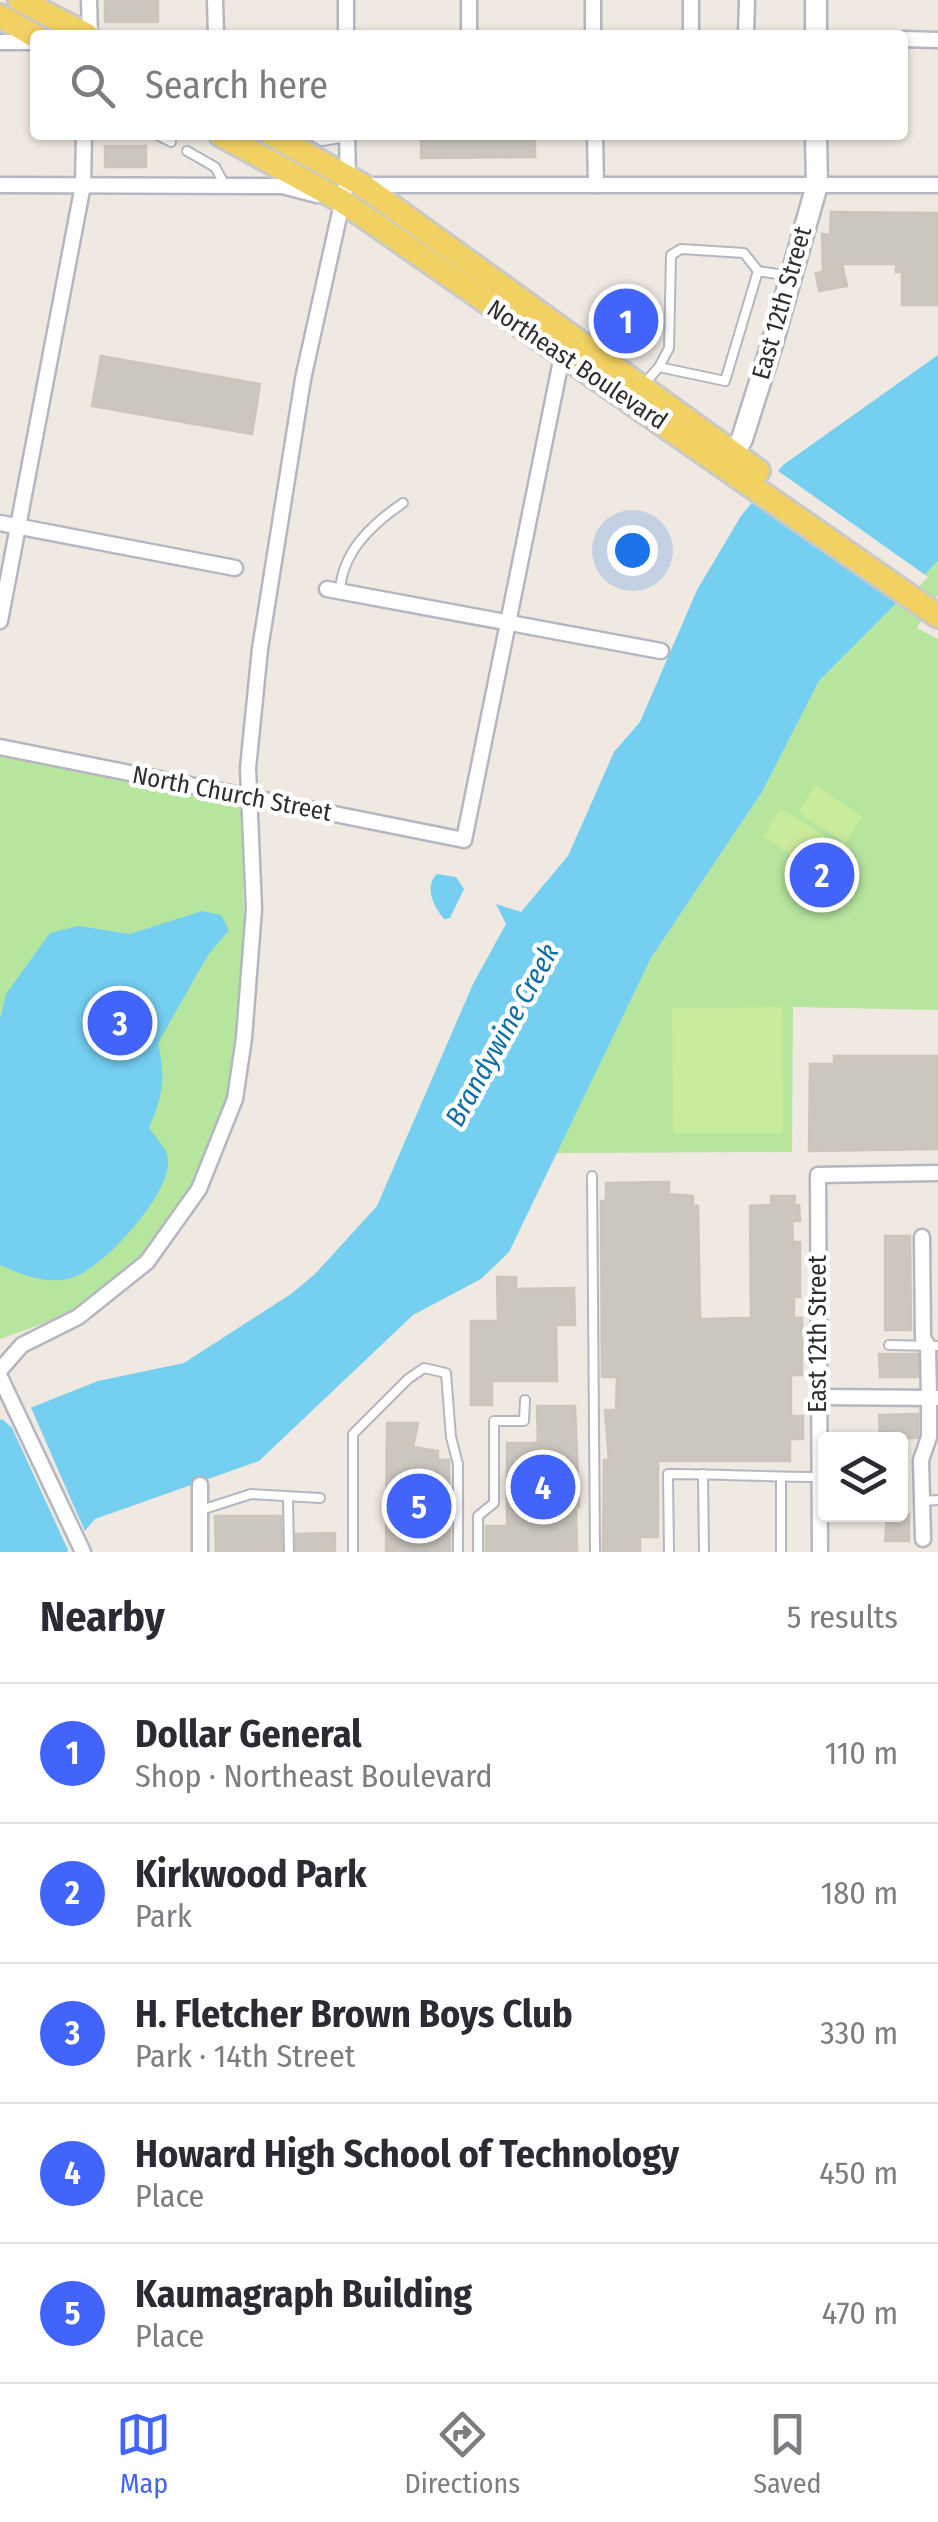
<!DOCTYPE html>
<meta charset="utf-8">
<style>
:root{--surface:#fff;--page:#f2f2f3;--text:#2b2b33;--muted:#7c7c81;--line:#e1e1e2;--accent:#4264fb}
body{margin:0;font-family:"Fira Sans Condensed",sans-serif;background:var(--page);color:var(--text)}
.controls{position:absolute;right:30px;bottom:30px;display:grid;overflow:hidden;border-radius:10px;box-shadow:0 2px 8px #0004}
.controls button{width:90px;height:90px;display:grid;place-items:center;padding:0;border:0;border-bottom:2px solid var(--line);background:var(--surface);color:var(--text);font:50px sans-serif}
.you{position:absolute;left:632px;top:550px;width:35px;height:35px;margin:-25px;border:8px solid #fff;border-radius:50%;background:#1a73e8;box-shadow:0 0 0 15px #1a73e833}
.badge{display:grid;place-items:center;width:65px;height:65px;border-radius:50%;background:var(--accent);color:#fff;font-size:32px;font-weight:700}
.pin{position:absolute;translate:-50% -50%;border:5px solid #fff;box-shadow:0 2px 10px #0006}
.list{margin:0;padding:0;list-style:none}
h2{display:flex;justify-content:space-between;align-items:center;height:130px;margin:0;padding:0 40px;font-size:42px}
h2 small{font-size:32px;font-weight:400;color:var(--muted)}
.list li{display:grid;grid-template-columns:65px 1fr auto;gap:30px;align-items:center;box-sizing:border-box;height:140px;padding:0 40px;border-top:2px solid var(--line)}
.list b{display:block;font-size:38px;white-space:nowrap}
.list p{margin:0;font-size:32px;white-space:nowrap;color:var(--muted)}
.list em{font-size:32px;font-style:normal;color:var(--muted)}
.icon{flex:none;width:55px;height:55px;fill:none;stroke:currentColor;stroke-width:2;stroke-linecap:round;stroke-linejoin:round}
.map{position:relative;flex:none;width:938px;height:1552px;overflow:hidden}
.search{position:absolute;background:var(--surface);box-shadow:0 2px 8px #0004;left:30px;right:30px;top:30px;height:110px;display:flex;align-items:center;gap:25px;box-sizing:border-box;padding:0 35px;border-radius:10px;color:var(--muted);font-size:38px}
.sheet{height:830px;background:var(--surface)}
nav{display:flex;justify-content:space-around;align-items:center;box-sizing:border-box;height:140px;border-top:2px solid var(--line);background:var(--surface);font-size:28px;color:var(--muted)}
nav a{display:grid;justify-items:center;gap:5px}
nav .on{color:var(--accent)}
.map>svg:first-child{display:block}
</style>
<div class="map">
<svg width="938" height="1552" viewBox="0 0 938 1552">
<rect width="100%" height="100%" fill="#efe9e1"/>
<g fill="#b6e59e">
<path d="M938,561v34l-21,33 21,11v371l-145,-3 -1,145 -236,1 95,-195 111,-166 57,-111z"/>
<path d="M0,755l241,49 4,148 -9,142 -46,110 -46,53 -72,56 -72,26z"/>
</g>
<g fill="#c9ec9a">
<path d="M815,785l47,31 -17,27 -47,-31z"/>
<path d="M780,808l63,39 -17,29 -63,-39z"/>
<path d="M782,1007l1,126h-110l-1,-125z"/>
</g>
<g fill="#75cff0">
<path d="M938,355v206l-119,120 -57,111 -111,166 -142,294 -28,27 -68,36 -154,146 -164,58 -28,33h-67v-132l98,-39 86,-18 107,-69 24,-20 62,-68 96,-222 33,-60 -10,-20 25,8 47,-56 46,-104 26,-30 57,-132 44,-74 42,-51z"/>
<path d="M437,874l19,3 8,12 -14,29 -6,1c-11,-13 -20,-33 -7,-45z"/>
<path d="M202,911l19,4 8,15 -21,25 -50,88c8,36 5,52 -9,85 7,10 19,21 19,33 2,34 -63,105 -94,116 -24,9 -52,-2 -74,-12v-246l6,-25 44,-61 28,-7 52,8z"/>
</g>
<g fill="#efe9e1">
<path d="M774,468l154,109 -26,27 -149,-106z"/>
<path d="M29,1403l58,133 -13,16h-5l-57,-124 -12,-11z"/>
</g>
<g fill="#cbc7bf" stroke="#cbc5ba" stroke-width="2.5">
<rect x="105" y="0" width="53" height="22"/>
<path d="M421,135h114v22l-114,1z"/>
<rect x="105" y="146" width="41" height="21"/>
<path d="M831,212l107,1v92h-36v-33h-6v-8h-54l5,22 -28,5 -3,-18 7,-1 -1,-38 8,1z"/>
<path d="M101,356l159,28 -8,50 -160,-28z"/>
<path d="M834,1056h104v93l-129,2 1,-87h24z"/>
<path d="M669,1182v12l24,2v10h5l2,113 51,-1 -1,-112 21,-1v-9h24l-1,9h5l1,16h-8l1,21h7v55h-6v21h8v57h-11v41h12v23h-13v22h-132v76h-18v15h-37l1,-92h5l-4,-50h11l1,-33h-15l-1,-176h5v-18z"/>
<path d="M885,1236h25l1,94h-26z"/>
<path d="M497,1277h19v12l58,-1 1,37h-19l1,56h-65v24h-21v-84h27z"/>
<path d="M879,1354h39v23h-38z"/>
<path d="M537,1406h38l4,100 -3,1 1,45h-91v-26h21v-83h31z"/>
<path d="M918,1414v24h-38l-1,-23z"/>
<path d="M387,1423h31l-5,24 25,4v9h11l1,92h-64z"/>
<path d="M887,1514h22v27h-24z"/>
<path d="M215,1516h66l1,36h-66z"/>
<path d="M335,1533v19h-39v-18z"/>
</g>
<g fill="none" stroke-linecap="round" stroke-linejoin="round">
<g stroke="#b4b7c1" stroke-width="12">
<g id="service">
<path d="M157,135l14,7"/>
<path d="M311,135l11,6 25,-4"/>
<path d="M187,151l28,16 11,20"/>
<path d="M659,367l10,-19 2,-93 10,-6 63,4 14,18"/>
<path d="M645,383l14,-16 66,14 33,-110 32,5"/>
<path d="M340,591c2,-39 32,-67 63,-88"/>
<path d="M592,1176l3,376"/>
<path d="M889,1345l49,1"/>
<path d="M703,1474l1,78"/>
<path d="M781,1478v74"/>
<path d="M288,1497l1,55"/>
<path d="M922,1501l16,-1"/>
<path d="M198,1511l53,-17 69,4"/>
<path d="M353,1552v-118l55,-55 16,-11 22,5 5,64 7,27v88"/>
<path d="M478,1552v-36l16,-13v-82h30l1,-21"/>
<path d="M669,1552l-1,-78c51,0 101,3 151,3"/>
</g>
</g>
<g stroke="#b4b7c1" stroke-width="19">
<g id="minor">
<path d="M89,0l1,35"/>
<path d="M215,0l1,35"/>
<path d="M346,0v35"/>
<path d="M469,0v35"/>
<path d="M691,0v35"/>
<path d="M593,35v-35"/>
<path d="M746,35l1,-35"/>
<path d="M903,39l35,1"/>
<path d="M0,42h35"/>
<path d="M595,135l1,50"/>
<path d="M0,185l282,1 35,9"/>
<path d="M364,185h574"/>
<path d="M0,523l235,45"/>
<path d="M327,589l334,62"/>
<path d="M0,621l83,-436 1,-50"/>
<path d="M0,747l464,93 98,-484"/>
<path d="M922,1237l1,101 5,8 1,52v39l-8,23 2,79"/>
<path d="M0,1370l22,-25 56,-28 69,-55 52,-73 36,-90 9,-61 10,-129 -6,-141 12,-119 43,-270 45,-203 -1,-41"/>
<path d="M0,1377l83,175"/>
<path d="M819,1397l119,1"/>
<path d="M200,1552v-67"/>
<path d="M820,1552l-2,-377 120,-2"/>
</g>
</g>
<g stroke="#b4b7c1" stroke-width="25">
<g id="secondary">
<path d="M816,35v-35"/>
<path d="M727,466l15,-27 30,-95 45,-159 -1,-50"/>
</g>
</g>
<g stroke="#c9c9c9" stroke-width="28">
<g id="primary">
<path d="M20,0l67,35"/>
<path d="M0,16l35,20"/>
<path d="M221,135l121,66 596,415"/>
<path d="M272,135l90,50 396,286"/>
</g>
</g>
<use href="#service" stroke="#fff" stroke-width="8"/>
<use href="#minor" stroke="#fff" stroke-width="14"/>
<use href="#secondary" stroke="#fff" stroke-width="20"/>
<use href="#primary" stroke="#f2d163" stroke-width="22"/>
</g>
<g text-anchor="middle" dominant-baseline="central" stroke-width="9" stroke-linejoin="round" paint-order="stroke">
<g font-size="25" fill="#2e2e2e" stroke="#fff">
<text transform="translate(782 303) rotate(-74)">East 12th Street</text>
<text transform="translate(577 365) rotate(34)">Northeast Boulevard</text>
<text transform="translate(232 794) rotate(11)">North Church Street</text>
<text transform="translate(818 1334) rotate(-90)">East 12th Street</text>
</g>
<g font-size="28" font-style="italic" fill="#0d6fa3" stroke="#fff">
<text transform="translate(502 1035) rotate(-61)">Brandywine Creek</text>
</g>
</g>
</svg>
<div class="controls">
<button><svg class="icon" aria-label="layers" viewBox="0 0 24 24"><path d="M12 4l9 5-9 5-9-5zM3 14l9 5 9-5"/></svg></button>
</div>
<div class="you"></div>
<div class="pin badge" style="left:626px;top:321px">1</div>
<div class="pin badge" style="left:822px;top:875px">2</div>
<div class="pin badge" style="left:120px;top:1023px">3</div>
<div class="pin badge" style="left:543px;top:1487px">4</div>
<div class="pin badge" style="left:419px;top:1506px">5</div>
<div class="search"><svg class="icon" aria-label="search" viewBox="0 0 24 24"><circle cx="10" cy="10" r="6"/><path d="M15 15l6 6"/></svg>Search here</div>
</div>
<section class="sheet">
<h2>Nearby<small>5 results</small></h2>
<ul class="list">
<li><span class="badge">1</span><div><b>Dollar General</b><p>Shop · Northeast Boulevard</p></div><em>110 m</em></li>
<li><span class="badge">2</span><div><b>Kirkwood Park</b><p>Park</p></div><em>180 m</em></li>
<li><span class="badge">3</span><div><b>H. Fletcher Brown Boys Club</b><p>Park · 14th Street</p></div><em>330 m</em></li>
<li><span class="badge">4</span><div><b>Howard High School of Technology</b><p>Place</p></div><em>450 m</em></li>
<li><span class="badge">5</span><div><b>Kaumagraph Building</b><p>Place</p></div><em>470 m</em></li>
</ul>
</section>
<nav>
<a class="on"><svg class="icon" aria-label="map" viewBox="0 0 24 24"><path d="M3 6l6-2 6 2 6-2v14l-6 2-6-2-6 2zM9 4v14M15 6v14"/></svg>Map</a>
<a><svg class="icon" aria-label="directions" viewBox="0 0 24 24"><path d="M12 3l9 9-9 9-9-9zM9 14v-3h6M13 9l2 2-2 2"/></svg>Directions</a>
<a><svg class="icon" aria-label="saved" viewBox="0 0 24 24"><path d="M7 4h10v16l-5-4-5 4z"/></svg>Saved</a>
</nav>
